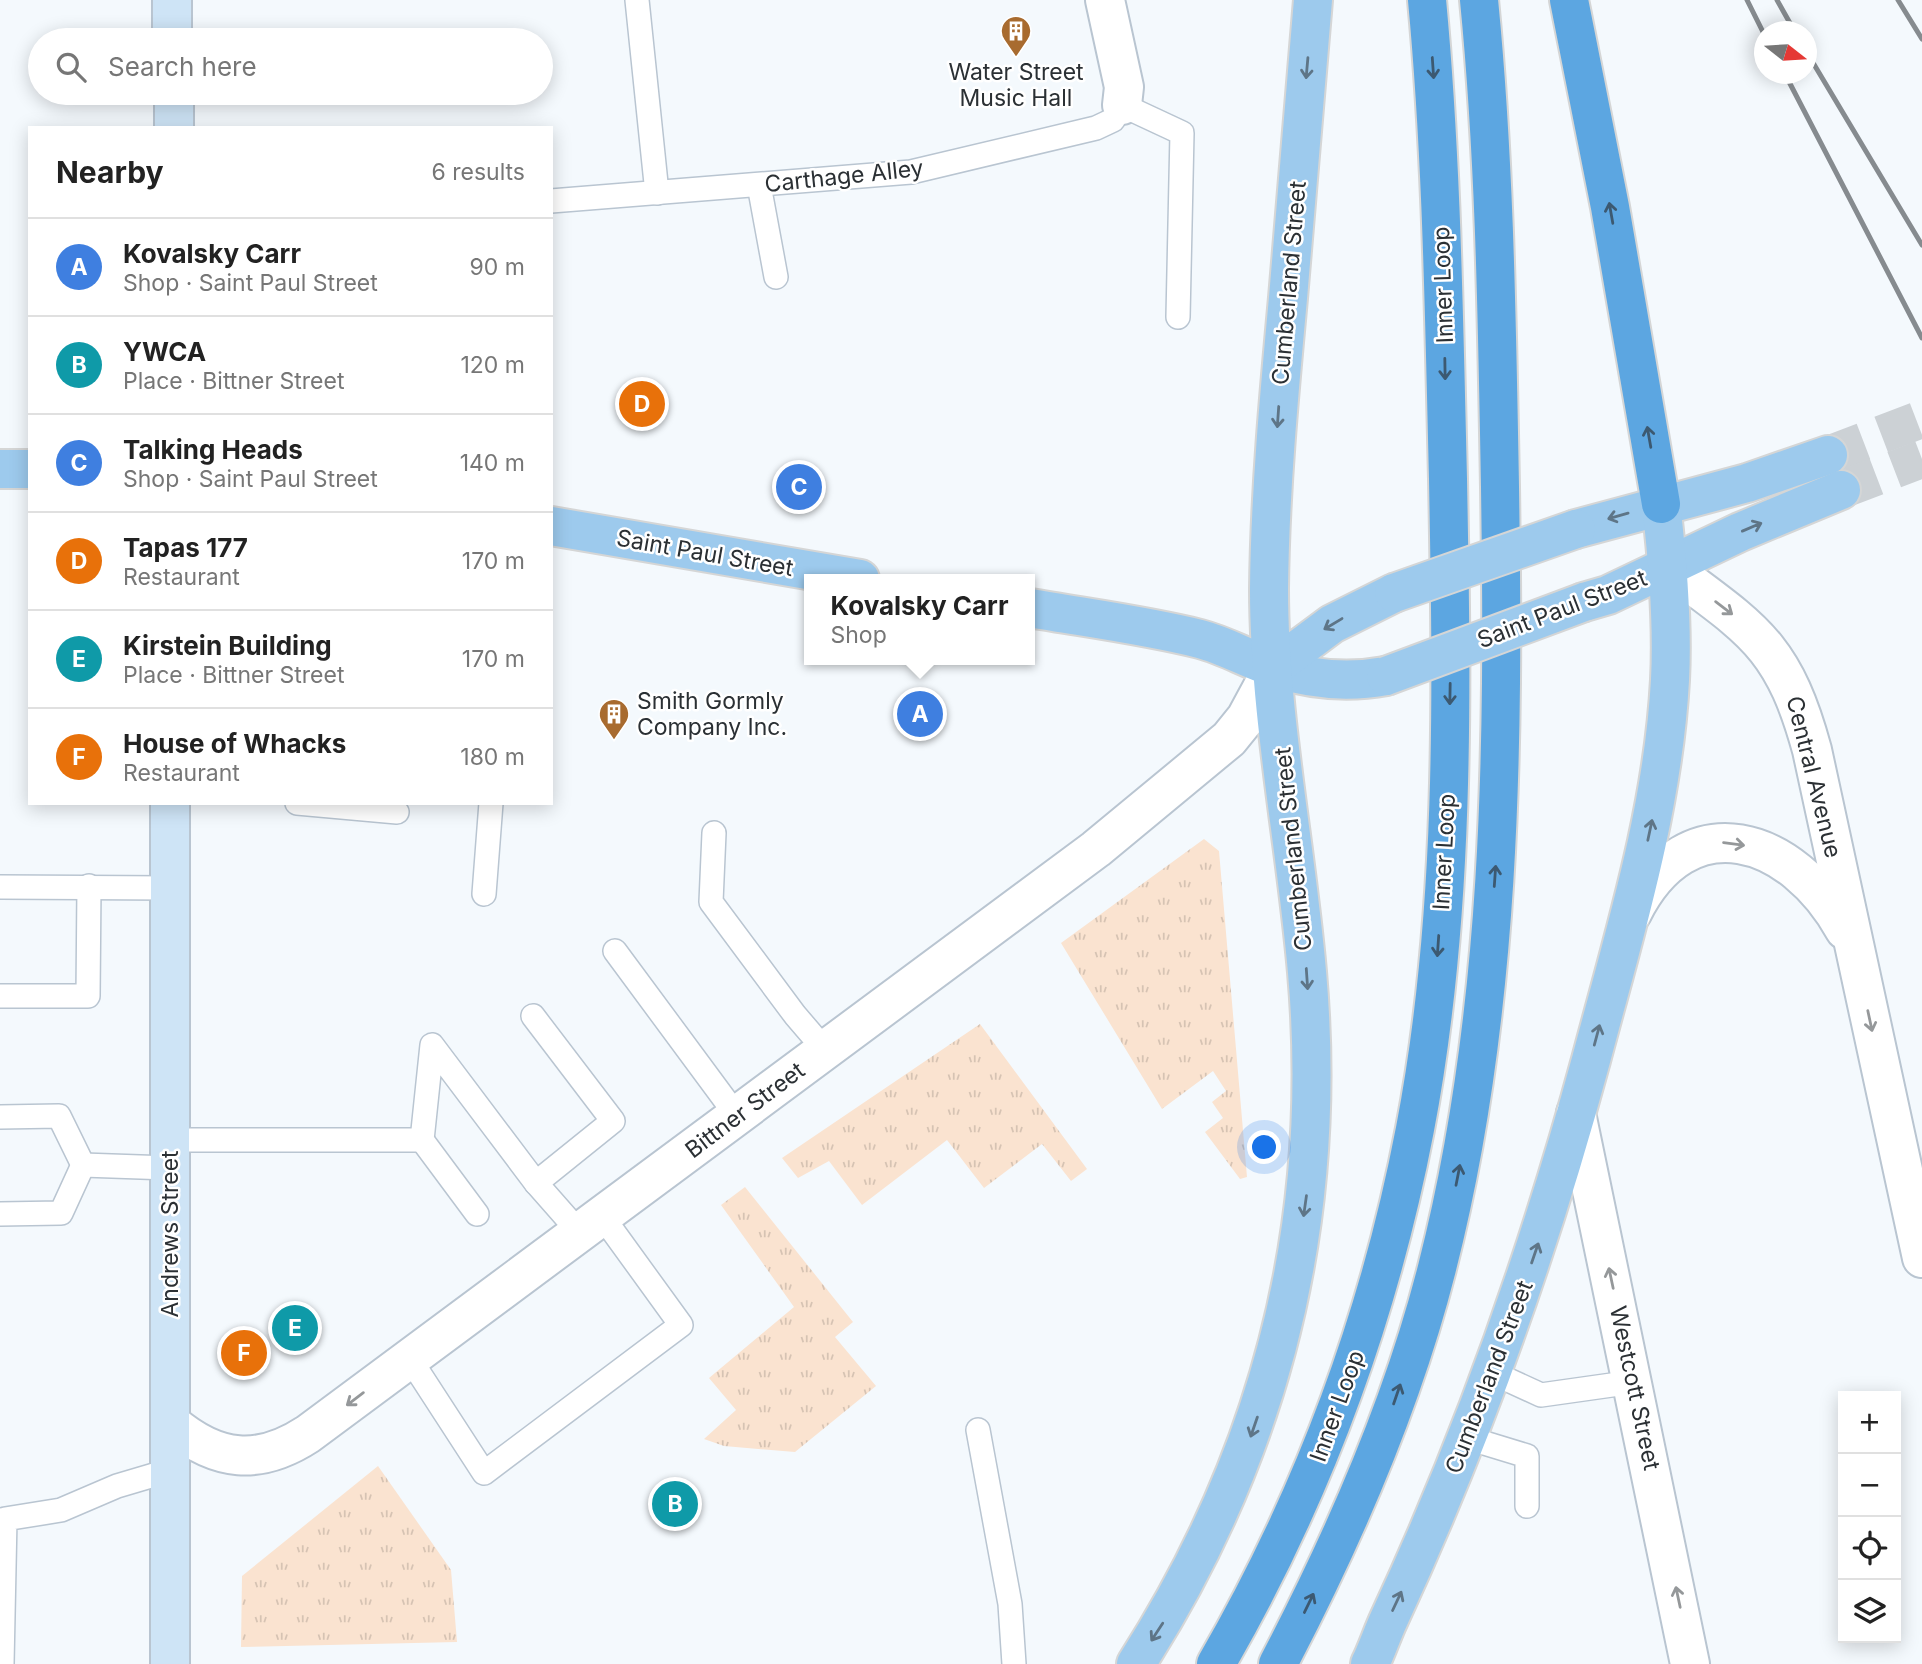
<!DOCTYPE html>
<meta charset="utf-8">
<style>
:root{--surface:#fff;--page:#f6f6f6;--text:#222;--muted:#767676;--line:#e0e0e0;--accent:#a86b2f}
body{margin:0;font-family:Inter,sans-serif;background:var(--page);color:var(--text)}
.controls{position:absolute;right:21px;bottom:21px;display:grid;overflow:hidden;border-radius:0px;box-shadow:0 4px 18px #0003}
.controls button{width:63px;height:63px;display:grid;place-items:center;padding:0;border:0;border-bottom:2px solid var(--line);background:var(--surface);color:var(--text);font:35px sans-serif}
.compass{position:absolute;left:1754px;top:21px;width:63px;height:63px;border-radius:50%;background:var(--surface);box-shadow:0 4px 18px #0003;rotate:107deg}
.you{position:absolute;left:1265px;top:1148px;width:24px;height:24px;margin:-18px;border:5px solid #fff;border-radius:50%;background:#1a73e8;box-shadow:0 0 0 10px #1a73e833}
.badge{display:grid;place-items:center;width:46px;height:46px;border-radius:50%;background:var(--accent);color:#fff;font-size:23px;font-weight:700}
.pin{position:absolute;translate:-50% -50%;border:4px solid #fff;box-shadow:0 2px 7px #0006}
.popup{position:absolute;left:804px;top:574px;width:231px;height:91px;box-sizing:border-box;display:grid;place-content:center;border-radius:0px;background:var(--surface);filter:drop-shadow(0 2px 5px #0005);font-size:23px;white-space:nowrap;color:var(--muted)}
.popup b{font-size:26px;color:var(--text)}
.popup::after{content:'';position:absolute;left:50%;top:100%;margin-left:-14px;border:14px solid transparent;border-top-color:var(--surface)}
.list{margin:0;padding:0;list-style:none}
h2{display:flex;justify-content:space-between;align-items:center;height:91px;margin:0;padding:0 28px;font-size:30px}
h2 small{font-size:23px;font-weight:400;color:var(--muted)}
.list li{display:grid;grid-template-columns:46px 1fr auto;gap:21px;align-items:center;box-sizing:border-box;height:98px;padding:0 28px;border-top:2px solid var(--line)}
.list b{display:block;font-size:26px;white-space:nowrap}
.list p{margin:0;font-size:23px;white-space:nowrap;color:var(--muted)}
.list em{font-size:23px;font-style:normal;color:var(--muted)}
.icon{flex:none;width:38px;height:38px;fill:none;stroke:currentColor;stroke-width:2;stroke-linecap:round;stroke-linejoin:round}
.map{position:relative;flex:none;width:1922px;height:1664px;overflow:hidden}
.search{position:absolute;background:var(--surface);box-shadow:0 4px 18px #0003;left:28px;top:28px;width:525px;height:77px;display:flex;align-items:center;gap:18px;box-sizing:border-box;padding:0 24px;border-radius:38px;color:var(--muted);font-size:26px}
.panel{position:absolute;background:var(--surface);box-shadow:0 4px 18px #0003;left:28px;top:126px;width:525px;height:679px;border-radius:0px}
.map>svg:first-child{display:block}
</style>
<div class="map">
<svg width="1922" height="1664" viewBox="0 0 1922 1664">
<defs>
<pattern id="grass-tufts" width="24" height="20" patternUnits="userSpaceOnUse" patternTransform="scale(1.75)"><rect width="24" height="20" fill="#fae3d0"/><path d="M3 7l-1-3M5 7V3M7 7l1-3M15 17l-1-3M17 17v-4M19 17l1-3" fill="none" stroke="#d6c3b3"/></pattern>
</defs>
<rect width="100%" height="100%" fill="#f4f9fd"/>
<g fill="url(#grass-tufts)">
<path d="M1204,839l15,12 28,326 -7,2 -35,-47 18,-14 -11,-16 14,-11 -13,-20 -51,38 -101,-166z"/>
<path d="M980,1024l107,145 -16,12 -29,-37 -58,44 -37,-48 -85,65 -33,-44 -31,17 -16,-20z"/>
<path d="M745,1187l108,135 -18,15 41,49 -81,66 -71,-6 -20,-7 32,-29 -27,-32 85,-71 -73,-102z"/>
<path d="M378,1466l73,104 6,72 -216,5 1,-71z"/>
</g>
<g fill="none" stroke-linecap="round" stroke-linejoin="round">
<g stroke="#ccd1d5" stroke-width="38" stroke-dasharray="38 19" stroke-linecap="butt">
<path d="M1828,455l94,-36"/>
<path d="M1841,490l81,-31"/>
</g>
<g stroke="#b9c5d1" stroke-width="26">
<g id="lane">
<path d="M637,0l20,193"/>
<path d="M759,185l17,92"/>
<path d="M551,201l360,-29 185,-44 17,-8 9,-15 60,28 -4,184"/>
<path d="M297,803l100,9"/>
<path d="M714,833l-3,69 84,113 30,35"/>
<path d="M0,887l168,1"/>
<path d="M484,894l7,-91"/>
<path d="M615,951l122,165"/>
<path d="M0,996h88l1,-110"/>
<path d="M533,1016l80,105 -77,62"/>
<path d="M0,1117l59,-1 24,49"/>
<path d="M170,1140h252l10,-95 104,138 44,50"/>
<path d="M422,1140l55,74"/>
<path d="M83,1165l86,3"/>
<path d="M0,1214l61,-1 22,-48"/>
<path d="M410,1359l74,114 197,-148 -79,-109"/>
<path d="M1493,1373l48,22 92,-13"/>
<path d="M978,1430l32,174 4,60"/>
<path d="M1468,1438l59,18v50"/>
<path d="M2,1664l3,-145 56,-9 56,-24 54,-16"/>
</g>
</g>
<g stroke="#b9c5d1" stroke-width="42">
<g id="street">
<path d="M1105,0l19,87 -2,18"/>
<path d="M1669,567c84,63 114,77 143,183l110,508"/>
<path d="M1632,913c56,-112 161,-77 213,17"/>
<path d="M1576,1113l114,551"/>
<path d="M172,1424c45,38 87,42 136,10l788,-585 133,-110 17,-21 27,-50"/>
</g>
</g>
<g stroke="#b9c5d1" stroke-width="42">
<g id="secondary">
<path d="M172,0v40"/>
<path d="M174,93v35"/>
<path d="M170,1664v-861"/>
</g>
</g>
<g stroke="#d5d6d6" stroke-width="42">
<g id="primary">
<path d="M0,469h30"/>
<path d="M551,526l309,53"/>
<path d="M1576,529l171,-46 81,-28"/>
<path d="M1584,602l24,-7 132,-63 101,-42"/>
<path d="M1030,608c57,10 114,17 170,31 27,7 49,21 75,29 37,12 73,15 111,8"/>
<path d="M1273,668l59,-44 62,-31"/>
<path d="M1136,1664c136,-212 193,-441 171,-692 -11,-127 -38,-255 -38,-383 1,-97 10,-194 19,-291 8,-99 17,-199 25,-298"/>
<path d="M1370,1664c7,-14 12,-30 19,-45 84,-181 150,-367 202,-559 33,-125 72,-250 79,-380 3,-59 -2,-117 -9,-176"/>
</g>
</g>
<g stroke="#d5d6d6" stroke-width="42">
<g id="highway">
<path d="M1569,0l41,207 51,297"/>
<path d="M1216,1664c96,-166 163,-347 199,-535 41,-213 37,-435 33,-650 -4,-160 -6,-320 -21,-479"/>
<path d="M1278,1664c66,-126 124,-258 159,-396 65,-255 67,-519 63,-781 -3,-163 -5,-325 -21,-487"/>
</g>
</g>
<use href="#lane" stroke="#fff" stroke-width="23"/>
<use href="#street" stroke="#fff" stroke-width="38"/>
<use href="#secondary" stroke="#cee4f6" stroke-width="38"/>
<use href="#primary" stroke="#9dcaed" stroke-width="38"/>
<use href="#highway" stroke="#5ca6e1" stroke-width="38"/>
<g stroke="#868b8f" stroke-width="5">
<path d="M1747,0l17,34"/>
<path d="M1777,0l18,32"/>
<path d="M1898,0l24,39"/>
<path d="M1806,51l116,194"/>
<path d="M1785,74l137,264"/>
</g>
<g stroke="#d5d6d6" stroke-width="42" stroke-linecap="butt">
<g id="primary-bridge">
<path d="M1394,593l182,-64"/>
<path d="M1386,676l198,-74"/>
</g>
</g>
<use href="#primary-bridge" stroke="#9dcaed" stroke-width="38"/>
</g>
<defs><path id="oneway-shaft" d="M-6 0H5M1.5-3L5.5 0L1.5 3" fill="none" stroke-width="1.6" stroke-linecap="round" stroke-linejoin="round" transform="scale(1.75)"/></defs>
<g stroke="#5e7587">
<use href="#oneway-shaft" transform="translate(1307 68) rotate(95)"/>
<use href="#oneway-shaft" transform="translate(1278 417) rotate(94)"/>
<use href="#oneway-shaft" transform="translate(1618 516) rotate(164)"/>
<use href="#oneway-shaft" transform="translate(1752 527) rotate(-23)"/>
<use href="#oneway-shaft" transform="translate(1333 624) rotate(149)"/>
<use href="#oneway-shaft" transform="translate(1650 830) rotate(-78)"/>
<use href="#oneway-shaft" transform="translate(1307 979) rotate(86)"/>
<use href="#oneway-shaft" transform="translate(1597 1035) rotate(-75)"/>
<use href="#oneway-shaft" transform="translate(1305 1206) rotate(98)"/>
<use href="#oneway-shaft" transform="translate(1535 1253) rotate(-71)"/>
<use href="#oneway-shaft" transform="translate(1254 1427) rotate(109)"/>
<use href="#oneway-shaft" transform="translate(1397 1601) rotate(-65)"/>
<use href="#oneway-shaft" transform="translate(1157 1632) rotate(123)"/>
</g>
<g stroke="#3c5971">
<use href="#oneway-shaft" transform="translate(1433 68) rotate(86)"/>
<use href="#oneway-shaft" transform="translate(1611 213) rotate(-100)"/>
<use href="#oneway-shaft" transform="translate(1445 369) rotate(89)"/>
<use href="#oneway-shaft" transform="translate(1649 437) rotate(-100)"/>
<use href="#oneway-shaft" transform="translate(1450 694) rotate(91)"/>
<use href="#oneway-shaft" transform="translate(1495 876) rotate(-86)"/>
<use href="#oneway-shaft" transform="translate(1438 946) rotate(94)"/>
<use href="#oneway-shaft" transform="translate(1458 1175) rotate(-79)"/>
<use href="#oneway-shaft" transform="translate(1397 1394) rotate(-71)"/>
<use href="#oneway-shaft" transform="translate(1309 1603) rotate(-64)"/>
</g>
<g stroke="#95989a">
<use href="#oneway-shaft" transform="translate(1724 608) rotate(37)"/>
<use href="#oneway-shaft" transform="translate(1734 844) rotate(7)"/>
<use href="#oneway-shaft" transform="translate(1870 1021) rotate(78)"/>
<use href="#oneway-shaft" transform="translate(1611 1278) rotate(-102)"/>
<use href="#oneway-shaft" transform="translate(355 1399) rotate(143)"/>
<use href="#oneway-shaft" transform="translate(1678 1597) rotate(-102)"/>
</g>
<defs>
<g id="building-pin" transform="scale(1.575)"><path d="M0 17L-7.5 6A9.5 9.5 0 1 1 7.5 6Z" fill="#a86b2f" stroke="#fff"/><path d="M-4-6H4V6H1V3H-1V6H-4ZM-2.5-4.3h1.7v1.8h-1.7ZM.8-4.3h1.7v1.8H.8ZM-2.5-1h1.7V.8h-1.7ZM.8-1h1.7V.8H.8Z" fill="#fff"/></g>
</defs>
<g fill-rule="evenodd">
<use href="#building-pin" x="1016" y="31"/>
<use href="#building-pin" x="614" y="714"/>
</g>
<g text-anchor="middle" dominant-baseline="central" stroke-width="5" stroke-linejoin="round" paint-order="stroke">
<g font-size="23" fill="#2b3034" stroke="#fff">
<text x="1016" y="72">Water Street<tspan x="1016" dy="26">Music Hall</tspan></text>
<text x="637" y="701" text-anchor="start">Smith Gormly<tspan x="637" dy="26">Company Inc.</tspan></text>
</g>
<g font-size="23" fill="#2b3034" stroke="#fff">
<text transform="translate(844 176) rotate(-6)">Carthage Alley</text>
<text transform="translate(1289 283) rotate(-85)">Cumberland Street</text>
<text transform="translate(1443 285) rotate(-92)">Inner Loop</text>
<text transform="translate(705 553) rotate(10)">Saint Paul Street</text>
<text transform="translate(1562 609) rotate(-21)">Saint Paul Street</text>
<text transform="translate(1814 777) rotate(76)">Central Avenue</text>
<text transform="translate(1293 849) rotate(-96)">Cumberland Street</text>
<text transform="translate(1444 852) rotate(-87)">Inner Loop</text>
<text transform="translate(745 1110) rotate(-37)">Bittner Street</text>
<text transform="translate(170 1234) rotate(-90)">Andrews Street</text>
<text transform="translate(1489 1377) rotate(-69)">Cumberland Street</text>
<text transform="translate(1635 1388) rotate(78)">Westcott Street</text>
<text transform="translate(1337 1406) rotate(-70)">Inner Loop</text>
</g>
</g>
</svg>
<div class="controls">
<button>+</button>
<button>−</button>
<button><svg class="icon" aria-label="locate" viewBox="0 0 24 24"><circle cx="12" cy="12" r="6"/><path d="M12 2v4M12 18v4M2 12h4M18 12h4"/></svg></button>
<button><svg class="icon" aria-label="layers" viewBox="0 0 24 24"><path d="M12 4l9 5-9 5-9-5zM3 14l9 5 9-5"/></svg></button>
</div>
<svg class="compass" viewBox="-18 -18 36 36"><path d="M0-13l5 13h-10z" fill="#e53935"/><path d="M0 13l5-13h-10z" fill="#767676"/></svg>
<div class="you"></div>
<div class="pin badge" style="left:920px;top:714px;background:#3f7fe0">A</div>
<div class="popup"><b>Kovalsky Carr</b>Shop</div>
<div class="pin badge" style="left:675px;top:1504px;background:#0f9aa8">B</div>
<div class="pin badge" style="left:799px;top:487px;background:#3f7fe0">C</div>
<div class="pin badge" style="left:642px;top:404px;background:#e8710a">D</div>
<div class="pin badge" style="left:295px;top:1328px;background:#0f9aa8">E</div>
<div class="pin badge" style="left:244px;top:1353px;background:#e8710a">F</div>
<div class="search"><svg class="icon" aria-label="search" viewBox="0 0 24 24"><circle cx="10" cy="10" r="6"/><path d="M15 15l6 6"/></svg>Search here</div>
<section class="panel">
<h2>Nearby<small>6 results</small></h2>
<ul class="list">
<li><span class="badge" style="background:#3f7fe0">A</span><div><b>Kovalsky Carr</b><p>Shop · Saint Paul Street</p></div><em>90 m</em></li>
<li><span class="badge" style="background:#0f9aa8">B</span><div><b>YWCA</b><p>Place · Bittner Street</p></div><em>120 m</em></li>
<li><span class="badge" style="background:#3f7fe0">C</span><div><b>Talking Heads</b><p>Shop · Saint Paul Street</p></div><em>140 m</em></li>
<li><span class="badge" style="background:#e8710a">D</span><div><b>Tapas 177</b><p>Restaurant</p></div><em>170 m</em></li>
<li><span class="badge" style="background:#0f9aa8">E</span><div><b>Kirstein Building</b><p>Place · Bittner Street</p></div><em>170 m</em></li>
<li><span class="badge" style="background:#e8710a">F</span><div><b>House of Whacks</b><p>Restaurant</p></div><em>180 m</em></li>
</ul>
</section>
</div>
